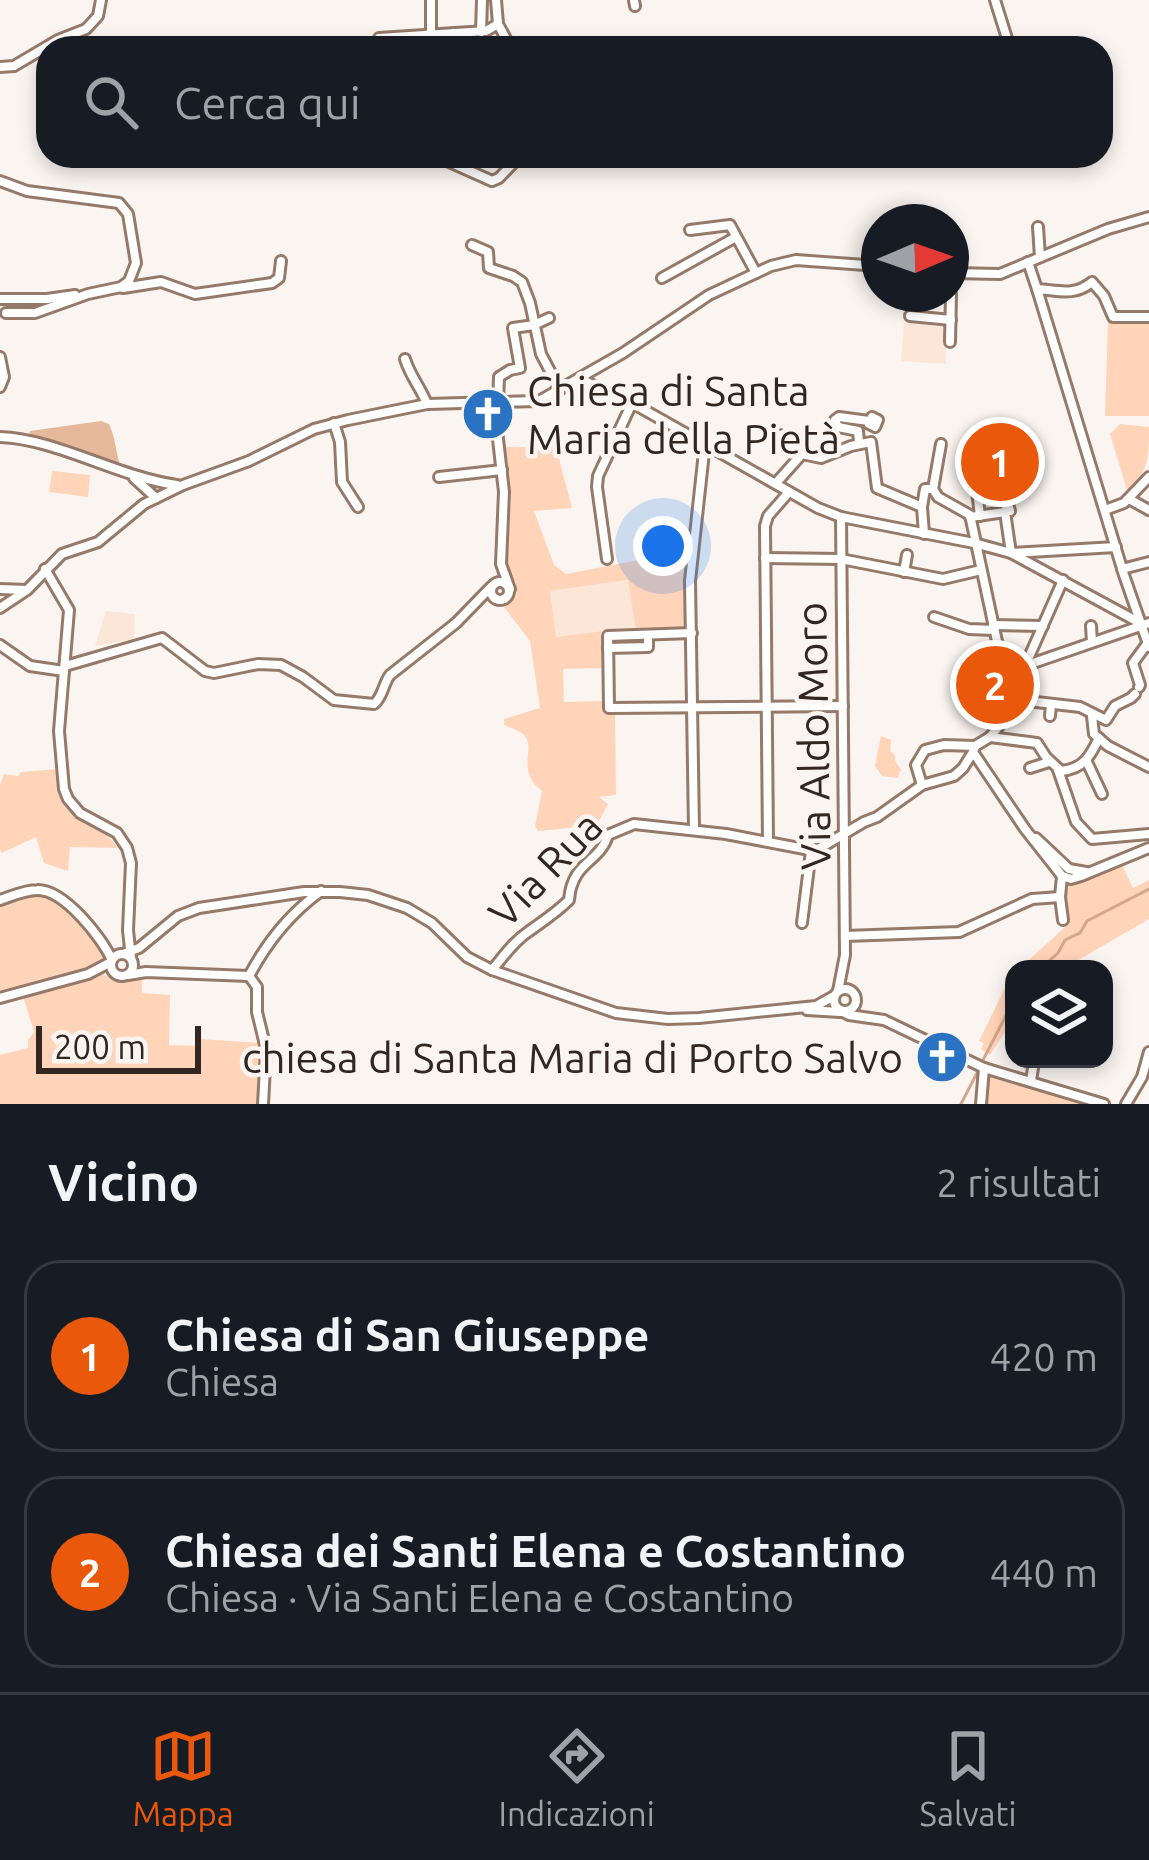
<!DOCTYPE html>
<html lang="it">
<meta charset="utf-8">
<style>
:root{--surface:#171b24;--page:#20242c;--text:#f1f3f6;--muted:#9ea1a6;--line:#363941;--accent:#ea580c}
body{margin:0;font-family:Ubuntu,sans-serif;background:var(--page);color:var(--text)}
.controls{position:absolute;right:36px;bottom:36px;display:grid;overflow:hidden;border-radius:24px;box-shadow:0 6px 18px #0003}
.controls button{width:108px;height:108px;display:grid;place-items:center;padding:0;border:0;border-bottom:3px solid var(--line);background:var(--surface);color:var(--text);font:60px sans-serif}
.compass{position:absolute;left:861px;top:204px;width:108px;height:108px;border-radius:50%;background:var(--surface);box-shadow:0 6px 18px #0003;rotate:88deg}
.scale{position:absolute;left:36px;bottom:30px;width:165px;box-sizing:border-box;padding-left:12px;border:6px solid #322720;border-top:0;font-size:33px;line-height:42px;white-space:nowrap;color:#322720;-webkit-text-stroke:9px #fbf5f1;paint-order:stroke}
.you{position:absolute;left:663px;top:546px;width:42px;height:42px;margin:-30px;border:9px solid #fff;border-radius:50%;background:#1a73e8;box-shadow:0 0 0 18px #1a73e833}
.badge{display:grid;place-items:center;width:78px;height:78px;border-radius:50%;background:var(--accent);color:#fff;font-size:39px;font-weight:700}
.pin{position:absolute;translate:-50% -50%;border:6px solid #fff;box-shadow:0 3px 12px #0006}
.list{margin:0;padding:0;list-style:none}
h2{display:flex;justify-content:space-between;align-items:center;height:156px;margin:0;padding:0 48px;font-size:51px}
h2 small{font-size:39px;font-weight:400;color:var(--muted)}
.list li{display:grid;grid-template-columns:78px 1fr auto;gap:36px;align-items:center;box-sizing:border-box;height:192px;margin:0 24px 24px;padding:0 24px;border:3px solid var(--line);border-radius:36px}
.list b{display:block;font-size:45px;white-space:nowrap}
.list p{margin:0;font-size:39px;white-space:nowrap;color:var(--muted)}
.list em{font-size:39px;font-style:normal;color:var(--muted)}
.icon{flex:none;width:66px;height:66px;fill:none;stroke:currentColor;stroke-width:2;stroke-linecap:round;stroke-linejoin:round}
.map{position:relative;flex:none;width:1149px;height:1104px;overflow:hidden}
.search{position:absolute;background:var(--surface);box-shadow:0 6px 18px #0003;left:36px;right:36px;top:36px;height:132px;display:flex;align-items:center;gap:30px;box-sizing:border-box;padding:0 42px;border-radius:36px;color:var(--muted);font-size:45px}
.sheet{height:588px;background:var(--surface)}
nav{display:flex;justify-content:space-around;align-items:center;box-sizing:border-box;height:168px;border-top:3px solid var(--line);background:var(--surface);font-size:33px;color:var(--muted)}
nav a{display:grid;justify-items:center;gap:6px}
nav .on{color:var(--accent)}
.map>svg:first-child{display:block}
</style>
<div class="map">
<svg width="1149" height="1104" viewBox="0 0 1149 1104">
<rect width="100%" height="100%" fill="#fbf5f1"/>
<g fill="#fce6d8">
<path d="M904,323l41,4 1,37 -45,-3z"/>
<path d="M629,580l7,50 -80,7 -7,-46z"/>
<path d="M106,611l29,3 -1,25 -39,7z"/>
</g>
<g fill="#ffd4b9">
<path d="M1108,321l41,1v94h-44z"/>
<path d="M1120,424l29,3c0,27 0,48 -22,63l-17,-56z"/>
<path d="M504,447h52l16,61 -38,3 20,54 12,9 83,-16 41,-14 -5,36 1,48 -50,2 -8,-50 -78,11 6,46 48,-6 1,37 -42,1 1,33 41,-1 1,12h9l1,82 -17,2 9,7 -11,21 -17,-6 -9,9 -33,3 -3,-5 7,-35c-28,-22 -4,-43 -19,-57 -2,-2 -16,-8 -19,-9v-6l36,-11 -10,-67 -26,-34 13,-14 -1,-10 -11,-21 6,-63z"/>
<path d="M52,471l38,4 -2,22 -39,-5z"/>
<path d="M881,736l10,4 -1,11 5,4v6l7,10 -3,1 -1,6 -16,-2 -7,-10z"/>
<path d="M57,769c2,10 2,23 6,32 12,23 42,26 55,47l-48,-1 -2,24 -24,-8 -8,-26 -34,16 -2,-3v-65l4,-11 14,2 3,-4z"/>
<path d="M1121,863l12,25 16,-8v39l-86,50h-44l46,-42 -1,-40 3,-4z"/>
<path d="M29,894l27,5 48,46 4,13 -16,9 -92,26v-90z"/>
<path d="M102,974l20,8 20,-8v19l28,2 -1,50 31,1 1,-7 59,4 -4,61h-256v-49l28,-7v-8l6,-8 -11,-36z"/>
<path d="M1014,976v42l-24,37 -9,-6 3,-6 -5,-2 25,-51z"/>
<path d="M989,1070l107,34h-112l-2,-15z"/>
</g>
<path fill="#e6b89b" d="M101,421l8,3c7,15 6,25 11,41l-91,-30 1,-4z"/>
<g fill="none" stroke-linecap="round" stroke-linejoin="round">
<g stroke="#d3a78a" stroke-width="3">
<path d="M1040,969l18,-16 7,-13 15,-7 7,-12 62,-32"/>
<path d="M982,1062l32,-62"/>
<path d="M961,1104l17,-33"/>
</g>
<g stroke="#957a69" stroke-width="14">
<g id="minor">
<path d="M496,0l2,24 13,24"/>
<path d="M634,0l1,6"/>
<path d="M995,0l15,48"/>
<path d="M481,32l1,-32"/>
<path d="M453,33l6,15"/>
<path d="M431,36v-36"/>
<path d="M379,38l107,-7 12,-7"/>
<path d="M490,45l1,3"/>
<path d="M0,67l14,-1 44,-26 28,-11 12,-13 3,-16"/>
<path d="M436,156l56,25 7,-3 21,-22"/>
<path d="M0,181l27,10 92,12 9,11 8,49 -7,18 -8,6 -33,7 -53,19h-29"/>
<path d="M1038,227l2,30"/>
<path d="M690,230l40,-5 26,48"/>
<path d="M472,245l16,7 1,16 24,8 9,6 8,21 11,51 19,36"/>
<path d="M1028,262l9,27"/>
<path d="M951,273l49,1 108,-45 41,-12"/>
<path d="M662,278l74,-41"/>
<path d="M123,288l38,-6 34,12 77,-11 7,-5 2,-17"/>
<path d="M0,299h47l28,-4"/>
<path d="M910,316l41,4"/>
<path d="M1149,317h-36l-9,-21 -12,-14c-18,15 -35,8 -55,7l87,286 25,72"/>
<path d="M950,342l1,-48"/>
<path d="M0,357l4,20 -4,10"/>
<path d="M405,359c5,17 16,29 22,45"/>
<path d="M580,379l52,24 186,105 23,9 133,26 37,10 131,71"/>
<path d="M498,403l1,-26 11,-7 10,-2 -7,-40 21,-3 15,-7"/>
<path d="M494,404l10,88 -3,72 9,25"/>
<path d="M872,417l6,3 -3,7 -6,-3z"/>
<path d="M334,423l6,19 2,40 16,25"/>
<path d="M780,435l25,17"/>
<path d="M0,437c57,2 118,40 177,48"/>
<path d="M859,442l-1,-11 -20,-4 -3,-7 4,-3 30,4"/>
<path d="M439,477l63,-7"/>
<path d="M134,478l22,20"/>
<path d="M976,482l4,34"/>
<path d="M776,483l26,-29 19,4 30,-12 20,-4 6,46 45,19 2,27"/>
<path d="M933,489l5,8 32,18 28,131 12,25"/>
<path d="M933,489l8,-45"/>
<path d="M1003,495l2,10 4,2 1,4 -5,1 6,41 105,-6"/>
<path d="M1129,499l20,11"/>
<path d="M922,507l3,-18h8"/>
<path d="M1105,510l19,-7 25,-26"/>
<path d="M970,517l35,-5"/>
<path d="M765,558l76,1 102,20 38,-9"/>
<path d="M607,559l-10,-72 1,-11 34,-73"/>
<path d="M45,569l24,41 -10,121 5,58 4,10 12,14 37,20 10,15 4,15 -3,67 3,28"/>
<path d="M1122,569l27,-7"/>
<path d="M904,572l3,-17"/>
<circle cx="500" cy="591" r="9"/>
<path d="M0,589l26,1"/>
<path d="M0,608l27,-18 35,-36 36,-12 46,-38 39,-19 66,-24 65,-32 34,-9 79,-16 112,-3 84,-48 86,-58 62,-29 25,-6 83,6"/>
<path d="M934,617l35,12 25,1"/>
<path d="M993,625l50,1"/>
<path d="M1091,626l1,16"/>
<path d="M692,633l-84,3 1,72 234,-2"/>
<path d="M0,645l30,21 34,5"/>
<path d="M608,648l40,-1v-12"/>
<path d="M65,666l97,-28 43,33 9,2 44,-9 23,1 22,12 31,23 40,4c9,-7 9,-20 16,-29l66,-52 35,-36"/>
<path d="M1025,666l38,-86"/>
<path d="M1139,687l1,-2 -7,-22 14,-19"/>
<path d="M1019,700l61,7 26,13 9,-14 16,-8 4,-4"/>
<path d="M1020,700l-30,37 -15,9 -2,6 52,77 37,47 9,3 10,-3 68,-28"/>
<path d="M1013,708l-3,-37 139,-48"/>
<path d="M1050,716l1,-12"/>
<path d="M1092,716l2,18 14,12 41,21"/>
<path d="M990,737l47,6 9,14 15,14c22,-2 29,-14 38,-33"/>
<path d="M1086,760l16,34"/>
<path d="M1030,768l19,-6"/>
<path d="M1058,770l18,52 16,17 57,-5"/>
<path d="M922,785l-6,-20 9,-15 19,-5 31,1"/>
<path d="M694,829l-4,-248 15,-138"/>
<path d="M1036,838l33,31 17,3"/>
<path d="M768,842l-3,-316 3,-10 21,-24"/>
<path d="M1062,876l-2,21 3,23"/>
<path d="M0,900c12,-4 25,-10 37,-10 27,-1 65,48 75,70"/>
<path d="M802,923l9,-72"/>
<path d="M845,936l114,-4 73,-33 28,-2"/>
<circle cx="122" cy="965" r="11"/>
<path d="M123,954l16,-6 39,-32 21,-8 105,-16h36l28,3 39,13 25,15 35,34 25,13 124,43 52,6 31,-1 117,-12 18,-10"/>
<path d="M492,970c11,-13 21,-28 36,-38 15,-11 28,-19 41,-32 3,-39 31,-37 39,-65l26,-11 92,10 89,17 49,-29 13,-5 45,-32 32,-9 9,-8 10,-16"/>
<path d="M128,975l18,-3 103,4"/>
<path d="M249,976l8,11v25l9,37 -3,55"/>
<path d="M249,976c18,-34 40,-62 72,-85"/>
<circle cx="845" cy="1000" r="11"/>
<path d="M838,991l7,-36 -4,-438"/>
<path d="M0,998l88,-24 23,-12"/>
<path d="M807,1010l33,2"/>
<path d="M841,1011l8,4 35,5 100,48 120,36"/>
<path d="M1031,1081l2,-13"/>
<path d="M981,1104l3,-36"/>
<path d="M1126,1104l16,-27 7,-25"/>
</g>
</g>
<use href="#minor" stroke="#fff" stroke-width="8"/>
</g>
<defs>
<g id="church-disc" transform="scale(2.7)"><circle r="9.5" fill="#2b72c3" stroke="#fbf5f1"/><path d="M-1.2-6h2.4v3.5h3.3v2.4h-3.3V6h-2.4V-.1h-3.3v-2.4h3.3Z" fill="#fff"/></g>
</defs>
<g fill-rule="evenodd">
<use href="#church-disc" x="488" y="414"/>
<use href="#church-disc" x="942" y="1057"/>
</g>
<g text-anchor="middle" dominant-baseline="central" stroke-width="9" stroke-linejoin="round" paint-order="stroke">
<g font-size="42" fill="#322720" stroke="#fbf5f1" text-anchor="start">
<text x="527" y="390">Chiesa di Santa<tspan x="527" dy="48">Maria della Pietà</tspan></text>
<text x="903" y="1057" text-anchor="end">chiesa di Santa Maria di Porto Salvo</text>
</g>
<g font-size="42" fill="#322720" stroke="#fbf5f1">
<text transform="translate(813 736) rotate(-91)">Via Aldo Moro</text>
<text transform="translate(545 869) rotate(-46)">Via Rua</text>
</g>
</g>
</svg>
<div class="controls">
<button><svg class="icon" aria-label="layers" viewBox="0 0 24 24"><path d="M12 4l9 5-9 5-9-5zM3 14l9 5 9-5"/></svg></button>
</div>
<svg class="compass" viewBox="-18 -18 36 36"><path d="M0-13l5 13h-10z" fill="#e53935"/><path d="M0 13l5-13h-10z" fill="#9ea1a6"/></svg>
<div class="scale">200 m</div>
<div class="you"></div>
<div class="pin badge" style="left:1000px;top:462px">1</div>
<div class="pin badge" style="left:995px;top:685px">2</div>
<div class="search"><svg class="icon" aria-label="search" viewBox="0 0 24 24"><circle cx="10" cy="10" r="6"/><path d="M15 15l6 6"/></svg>Cerca qui</div>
</div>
<section class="sheet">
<h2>Vicino<small>2 risultati</small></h2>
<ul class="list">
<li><span class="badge">1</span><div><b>Chiesa di San Giuseppe</b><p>Chiesa</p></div><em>420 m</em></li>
<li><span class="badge">2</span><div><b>Chiesa dei Santi Elena e Costantino</b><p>Chiesa · Via Santi Elena e Costantino</p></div><em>440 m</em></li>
</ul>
</section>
<nav>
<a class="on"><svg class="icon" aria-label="map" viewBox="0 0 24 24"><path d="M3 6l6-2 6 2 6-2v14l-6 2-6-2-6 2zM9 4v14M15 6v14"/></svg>Mappa</a>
<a><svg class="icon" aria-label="directions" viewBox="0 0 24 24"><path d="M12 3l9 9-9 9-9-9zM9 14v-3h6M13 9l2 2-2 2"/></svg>Indicazioni</a>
<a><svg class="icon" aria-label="saved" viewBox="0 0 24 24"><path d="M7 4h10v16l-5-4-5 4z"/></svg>Salvati</a>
</nav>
